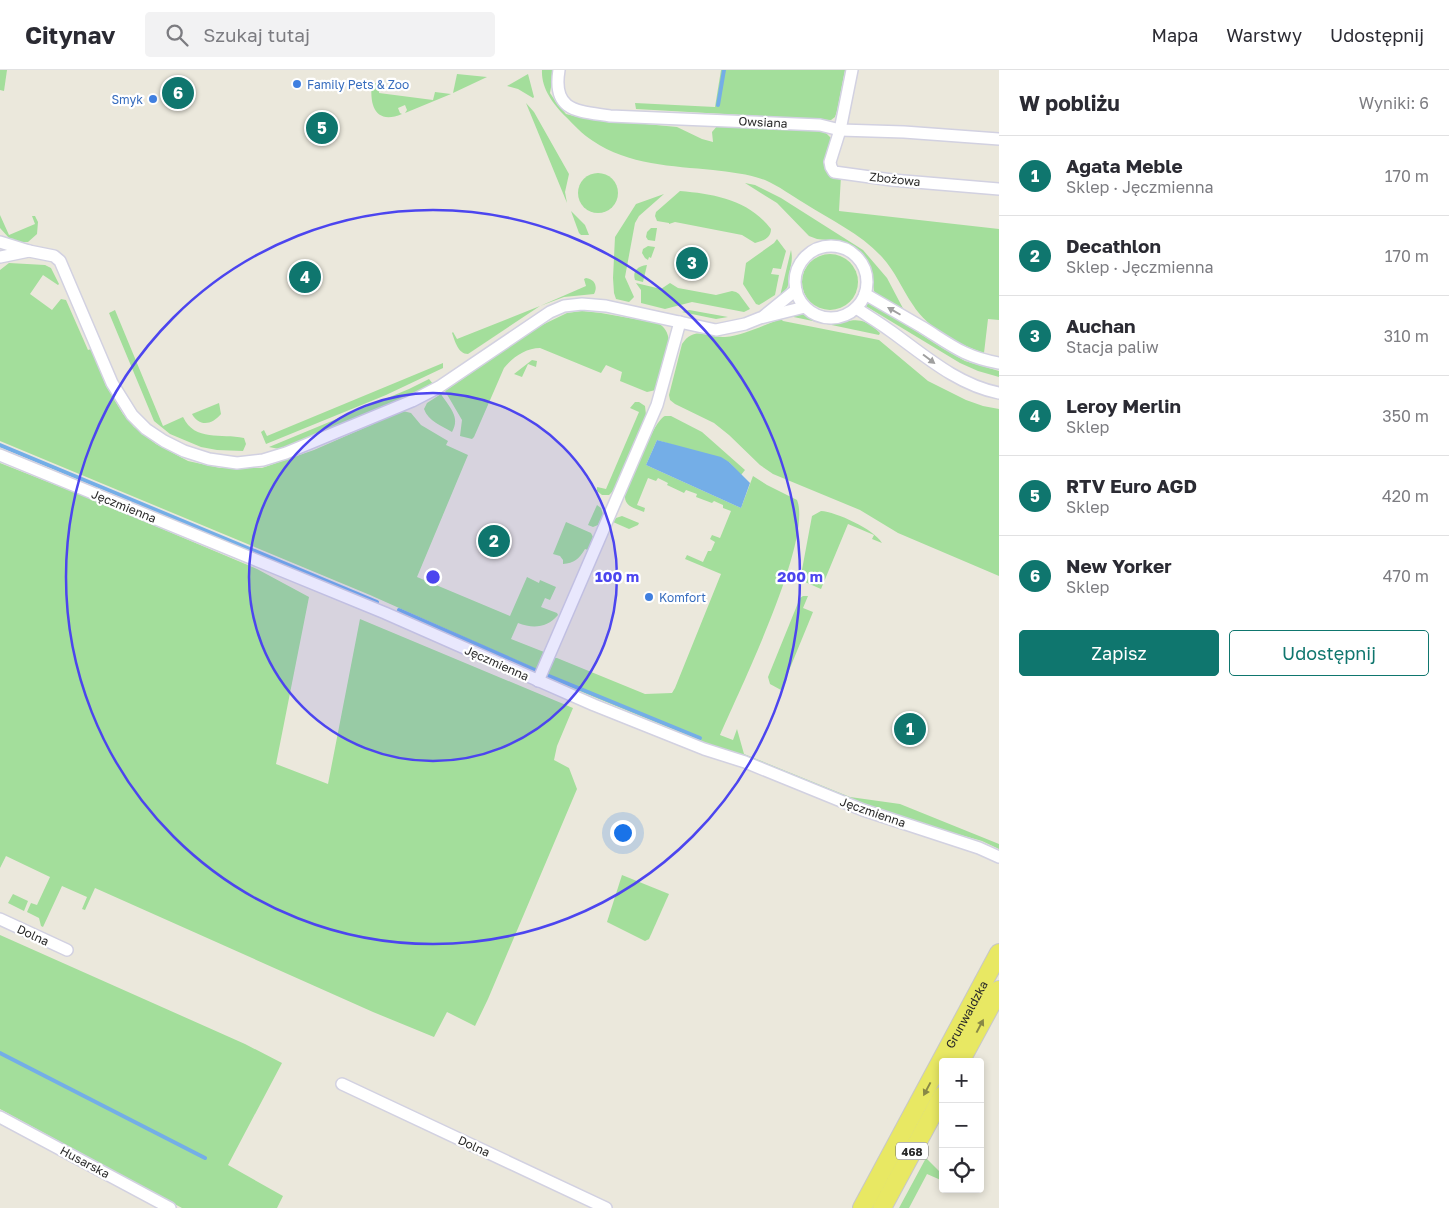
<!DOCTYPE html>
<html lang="pl">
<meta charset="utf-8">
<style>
:root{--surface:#fff;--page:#f2f2f3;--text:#2b2b33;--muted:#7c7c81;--line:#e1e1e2;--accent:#0f766e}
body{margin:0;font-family:"Golos Text",sans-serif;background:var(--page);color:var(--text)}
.controls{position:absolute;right:15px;bottom:15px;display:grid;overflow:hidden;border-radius:5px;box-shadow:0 2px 8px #0003}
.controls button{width:45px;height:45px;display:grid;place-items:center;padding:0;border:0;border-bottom:1px solid var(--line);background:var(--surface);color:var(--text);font:25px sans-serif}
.you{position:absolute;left:622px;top:762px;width:18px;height:18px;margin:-12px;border:4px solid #fff;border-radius:50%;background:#1a73e8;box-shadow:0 0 0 8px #1a73e833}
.badge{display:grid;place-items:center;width:32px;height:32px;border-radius:50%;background:var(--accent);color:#fff;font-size:16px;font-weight:700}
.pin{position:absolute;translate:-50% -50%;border:2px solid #fff;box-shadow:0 1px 5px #0006}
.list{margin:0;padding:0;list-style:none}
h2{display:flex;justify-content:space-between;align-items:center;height:65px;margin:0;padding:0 20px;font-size:21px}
h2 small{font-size:16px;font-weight:400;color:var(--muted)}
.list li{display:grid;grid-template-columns:32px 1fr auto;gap:15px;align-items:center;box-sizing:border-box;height:80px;padding:0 20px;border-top:1px solid var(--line)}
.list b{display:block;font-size:19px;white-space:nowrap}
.list p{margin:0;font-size:16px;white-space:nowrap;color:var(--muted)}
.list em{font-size:16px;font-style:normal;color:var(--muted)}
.actions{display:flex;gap:10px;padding:15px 20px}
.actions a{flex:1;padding:11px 0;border:1px solid var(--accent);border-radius:5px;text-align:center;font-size:18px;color:var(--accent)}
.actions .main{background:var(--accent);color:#fff}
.icon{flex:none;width:28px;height:28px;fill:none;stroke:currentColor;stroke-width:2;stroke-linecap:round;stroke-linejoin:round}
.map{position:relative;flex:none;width:999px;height:1138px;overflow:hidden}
header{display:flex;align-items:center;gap:30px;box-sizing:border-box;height:70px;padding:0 25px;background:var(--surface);border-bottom:1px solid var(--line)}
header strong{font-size:24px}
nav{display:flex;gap:28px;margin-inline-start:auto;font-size:18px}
.search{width:350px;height:45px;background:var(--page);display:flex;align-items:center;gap:12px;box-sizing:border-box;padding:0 18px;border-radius:5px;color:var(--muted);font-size:19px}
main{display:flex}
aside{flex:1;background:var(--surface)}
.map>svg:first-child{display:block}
</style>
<header>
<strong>Citynav</strong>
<div class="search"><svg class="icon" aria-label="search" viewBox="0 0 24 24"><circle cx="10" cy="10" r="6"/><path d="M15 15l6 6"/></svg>Szukaj tutaj</div>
<nav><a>Mapa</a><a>Warstwy</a><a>Udostępnij</a></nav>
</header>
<main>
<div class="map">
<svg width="999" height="1138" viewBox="0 0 999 1138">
<rect width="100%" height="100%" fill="#ebe8dc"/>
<g fill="#a3de9b">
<path d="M0,0h7l-3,21 -4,-1z"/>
<path d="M542,0h12l-4,23 6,9 10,12 16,4 95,9 25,12 11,3 -1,-10 6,-7 94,3 12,3 7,7 -6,22v9l6,4 10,3 -2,35 160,18v91l-11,-1 -4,34c-26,-9 -56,-24 -71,-48 -11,-16 -18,-34 -31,-48 -21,-23 -51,-37 -78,-54 -12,-7 -25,-17 -39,-23 -16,-6 -35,-8 -52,-10 -40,-4 -85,-5 -120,-29 -11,-7 -19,-16 -28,-25 -12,-12 -24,-28 -23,-46z"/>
<path d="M721,0h124l-8,41 -2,6 -4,3 -195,-11 -1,-6 80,4z"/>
<path d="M457,4l30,3 -34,16z"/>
<path d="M528,4l6,23 -1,1 -15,-9 -11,-3z"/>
<path d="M372,13l8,1 -1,9 54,7 2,-8 16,2 -46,19 2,-3 -2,-5 -7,3 2,5 2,1c-26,11 -33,-8 -30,-31z"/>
<path d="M526,33l8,9 35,62 -4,18 2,11z"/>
<circle cx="598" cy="123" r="20"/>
<path d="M745,113l10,2 26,13 82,52 24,28 20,38 -30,-19 -3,-6 -3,-18 -2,-7 -8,-12 -10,-9 -7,-3 -27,-3 -8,-3 -32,-33z"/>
<path d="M680,121c35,3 69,9 91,38 0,9 -8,12 -16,14l-13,-8 -67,-13 -6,2v-1l-12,-2 -2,-5 1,-4z"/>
<path d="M664,124l-25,22 -4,7 -10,54 9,20 -5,5 -13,-3 -2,-6 -1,-15 2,-41 21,-33z"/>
<path d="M571,141l14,14 4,10h-8l-2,-2z"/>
<path d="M0,145l9,20 26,-11 -3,-8h3l3,6 -1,12 -9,8h-15l1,-3 -5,-1 -9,-10z"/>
<path d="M651,158h6l-2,13 -7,-1 -2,-3 1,-5z"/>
<path d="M777,169l9,12 -5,18 -8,-1 -2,6 8,1 -4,20 -16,10 -3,-1 -13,-20 3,-21 28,-20z"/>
<path d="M648,176l7,1 -4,11 -2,-1 -1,3 -3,-2 -3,-5 1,-4z"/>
<path d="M791,180c2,10 0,15 -2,24 -2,13 2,11 -9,22z"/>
<circle cx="830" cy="212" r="28"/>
<path d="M9,193l36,2 6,3 8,16 -1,1 -15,-10 -13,19 22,16 9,-11 5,1 22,50 3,-1 15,37 17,28 11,13 22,17 32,17 32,7h42l52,-18 89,-39 8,2 10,12 27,16 -2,4 22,10 -51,122 93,39 17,-39 12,6 1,-3 16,7 -6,13 -5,-2 -4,9 16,6 1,2c-11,13 -25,14 -40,8l-7,16 33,13 -5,16 -3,1 -166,-74 -370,-154v-171z"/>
<path d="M647,195l-4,17 -8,-2c-3,-9 3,-14 12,-15z"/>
<path d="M586,208c9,1 12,9 8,16l-30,3 -24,9 -72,48c-10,0 -13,-13 -16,-21l1,-1 4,7 83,-33 46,-20 -2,-7z"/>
<path d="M636,213l25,6 9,-6 8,5 38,7 16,-4 4,1 3,2 11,15 -6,3 -52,-10 -27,7 -24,-6v-13z"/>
<path d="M867,230l77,49 21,12 34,10v6l-21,-6 -18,-8 -96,-58z"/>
<path d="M115,240l48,116 20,-9c12,25 38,16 61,21l2,6 -3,7 -26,-1 -16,-3 -31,-13 -16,-13 -45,-108z"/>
<path d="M689,240l39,7 -12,2 -34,-7z"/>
<path d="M582,241l19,2 56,10c8,3 11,10 12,18l-13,49 -9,2 -27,-11 2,-9 -16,-7 -5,8 -61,-25c-14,0 -27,9 -36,20l-30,69 -2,2 -12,-3 2,-16 -17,-29 95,-65 27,-13z"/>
<path d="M803,244c8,2 14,7 22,8 24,4 32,-12 55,11l-1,2 -90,-19z"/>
<path d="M781,249l2,2 96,19 49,41 38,19 17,6 16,3v167l-101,-43 -38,-23 -87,-36 -13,-9 -31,-30 -15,-12 -39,-19 -5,-4 -1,-5 13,-51c13,-19 25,-6 43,-7 19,-2 38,-12 56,-18z"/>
<path d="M532,290l5,1 -1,6 -8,-3 -6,13 -8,-3z"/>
<path d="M443,293v5l-57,27 -120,49 -5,-12 3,-2 3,6z"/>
<path d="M429,309l4,5 -13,7 -136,56 -5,2 -10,-2 140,-58z"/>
<path d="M441,324c8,13 20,23 11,38 -10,-6 -24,-11 -28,-23l3,-6z"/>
<path d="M635,332h4l6,4 1,9 -32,75 -5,5h-7l-5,-4v-4l9,2 33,-77 -9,-4z"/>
<path d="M219,333l2,11c-9,11 -22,13 -29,0z"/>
<path d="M665,346h6l31,16 43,38 -4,5 -12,-13 -72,-22 -11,25 95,43 12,-32 14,9 30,15c16,40 -58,191 -77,235l13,5 4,-11 7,25 106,43 50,7 99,40v5l-17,-8 -60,-17 -65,-21 -134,-53 -175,-72 -2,-5 6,-15h5l88,36 27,-1 3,-5 46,-114 -36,-15 2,-4 16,7 5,-11h3l4,-9 -5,-3 2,-4 8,3 11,-27 -8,-3v-3l-9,-4 -2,2 -16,-6 1,-3 -11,-4 -2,3 -17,-8 1,-2 -10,-5 -2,3 -8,-3 -11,27 8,3 -1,4c-9,-4 -20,-5 -19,-17 7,-15 28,-74 40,-79z"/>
<path d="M0,393l96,38 161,68 52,28 -33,167 52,20 32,-165 213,89 -16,38 -3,14 15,8 8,21 -89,210 -13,27 -28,-14 -13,25 -61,-25 -278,-124 -10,22 -3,-1 5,-12 -25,-11 -19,41 -2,-1 -2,-8 -12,-6 4,-9 6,2 13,-28 -44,-21 -6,12z"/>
<path d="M597,435l4,3 2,6 -5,11 -5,2 -5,-2z"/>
<path d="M821,441c15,1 53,18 61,32l-10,-4 2,-4 -26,-11 -27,65 -16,-7 -4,-7 11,-59z"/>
<path d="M622,446l17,7 -1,2 -9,4 -16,-7 3,-4z"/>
<path d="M566,452l25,11 2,4 -5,13 -3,-1c-6,10 -11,14 -22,15v-4l-3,-4 -7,-2z"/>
<path d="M803,526h5l-5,12 10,4 -32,78 -11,-6 -2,-7 32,-79z"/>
<path d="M622,805l47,19 -20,45 -4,2 -38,-19z"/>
<path d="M13,824l15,7 -4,10 -16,-8z"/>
<path d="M0,865l245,109 37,19 -54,102 55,31 -6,12h-95l-182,-99z"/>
<path d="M926,1088l17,17v6l-16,-7 -18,34h-10z"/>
</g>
<path fill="#74aee7" d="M657,370l64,17 8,5 21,21 -9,25 -95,-43z"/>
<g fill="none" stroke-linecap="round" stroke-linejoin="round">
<g stroke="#74aee7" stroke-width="4">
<path d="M718,35l6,-35"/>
<path d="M0,375l377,157"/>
<path d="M399,540l136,60"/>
<path d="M549,606l151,62"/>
<path d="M0,983l205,105"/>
</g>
<g stroke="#d2d1e1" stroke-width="14">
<g id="minor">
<path d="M559,0c-7,42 19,41 51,46l210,9 20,5 64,2 95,7"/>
<path d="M852,0l-12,60 -10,32 1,5 3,5 58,8 107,9"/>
<path d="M0,172l29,9 25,5 6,5 52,122 20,32 14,14 18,12 20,10 25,8 28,4 26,-3 23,-7 126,-52 27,-14 111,-75 14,-6 18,-2 24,2 110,24 29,-6 15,-6 45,-11"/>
<circle cx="831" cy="212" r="36"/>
<path d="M0,187l29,-6"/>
<path d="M865,224c19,11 38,22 57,33 29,18 42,30 77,36"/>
<path d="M856,238c12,8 24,15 36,24 33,24 66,53 107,61"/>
<path d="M764,246l32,-26"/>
<path d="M0,385l385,158 209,92 110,44 41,13 118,48 116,38 20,9"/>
<path d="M538,611l119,-276 23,-83"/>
<path d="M0,849l67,31"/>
<path d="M342,1014l264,124"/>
<path d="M0,1047l170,91"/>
</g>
</g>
<g stroke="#c7c7c7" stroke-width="20">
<g id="primary">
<path d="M960,992l39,-72"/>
<path id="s1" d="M862,1138l137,-255"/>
<path d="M882,1138l61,-113"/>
</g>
</g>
<use href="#minor" stroke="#fff" stroke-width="11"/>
<use href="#primary" stroke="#e8e863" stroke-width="18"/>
</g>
<defs><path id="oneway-solid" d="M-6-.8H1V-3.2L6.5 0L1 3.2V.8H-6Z" transform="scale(1.25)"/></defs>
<g fill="#9f9f9f">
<use href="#oneway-solid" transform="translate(894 241) rotate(-150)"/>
<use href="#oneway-solid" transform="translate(929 289) rotate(37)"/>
</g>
<g fill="#888846">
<use href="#oneway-solid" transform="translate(980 956) rotate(-62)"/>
<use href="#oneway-solid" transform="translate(927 1019) rotate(118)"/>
</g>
<circle cx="433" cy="507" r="184" fill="#4c45ef" fill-opacity=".12"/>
<g fill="none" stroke="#4c45ef" stroke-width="2.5">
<circle cx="433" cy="507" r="184"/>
<circle cx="433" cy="507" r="367"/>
</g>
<g fill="#3f7fe0" stroke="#fff" stroke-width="2">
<circle cx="297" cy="14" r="5"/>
<circle cx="153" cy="29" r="5"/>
<circle cx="649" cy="527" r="5"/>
</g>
<g text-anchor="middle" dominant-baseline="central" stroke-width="4.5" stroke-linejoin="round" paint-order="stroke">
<rect fill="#fff" stroke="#696969" stroke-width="1" x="896" y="1072.5" width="32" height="17" rx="4"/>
<g font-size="11" font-weight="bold" fill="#292929">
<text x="912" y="1081">468</text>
</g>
<g font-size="12" fill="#366cbe" stroke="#fff" text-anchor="start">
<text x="307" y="14">Family Pets &amp; Zoo</text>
<text x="143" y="29" text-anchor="end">Smyk</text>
<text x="659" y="527">Komfort</text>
</g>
<g font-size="12" fill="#292929" stroke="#fff">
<text transform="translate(763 52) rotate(3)">Owsiana</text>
<text transform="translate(895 109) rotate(6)">Zbożowa</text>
<text transform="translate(124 436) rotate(22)">Jęczmienna</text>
<text transform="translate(497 593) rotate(24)">Jęczmienna</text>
<text transform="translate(873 742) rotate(19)">Jęczmienna</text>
<text transform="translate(33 865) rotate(25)">Dolna</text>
<text stroke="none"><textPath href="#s1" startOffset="220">Grunwaldzka</textPath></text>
<text transform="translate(474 1076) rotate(25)">Dolna</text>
<text transform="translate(85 1092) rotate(28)">Husarska</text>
</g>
</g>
<circle cx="433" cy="507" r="8" fill="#4c45ef" stroke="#fff" stroke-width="2.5"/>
<g font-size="15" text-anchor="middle" font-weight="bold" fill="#4c45ef" stroke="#fff" stroke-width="4.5" stroke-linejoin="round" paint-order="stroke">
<text x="617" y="512">100 m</text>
<text x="800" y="512">200 m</text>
</g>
</svg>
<div class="controls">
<button>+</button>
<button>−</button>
<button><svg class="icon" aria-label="locate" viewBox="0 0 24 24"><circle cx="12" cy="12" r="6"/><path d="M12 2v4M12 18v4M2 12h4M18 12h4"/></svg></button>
</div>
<div class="you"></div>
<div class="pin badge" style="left:910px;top:659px">1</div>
<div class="pin badge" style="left:494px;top:471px">2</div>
<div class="pin badge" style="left:692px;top:193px">3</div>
<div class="pin badge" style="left:305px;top:207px">4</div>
<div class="pin badge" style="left:322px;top:58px">5</div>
<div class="pin badge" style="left:178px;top:23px">6</div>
</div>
<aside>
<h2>W pobliżu<small>Wyniki: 6</small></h2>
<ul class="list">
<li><span class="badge">1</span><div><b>Agata Meble</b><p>Sklep · Jęczmienna</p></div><em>170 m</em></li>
<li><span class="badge">2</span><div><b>Decathlon</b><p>Sklep · Jęczmienna</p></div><em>170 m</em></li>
<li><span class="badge">3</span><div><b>Auchan</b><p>Stacja paliw</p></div><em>310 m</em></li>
<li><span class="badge">4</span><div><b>Leroy Merlin</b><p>Sklep</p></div><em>350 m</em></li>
<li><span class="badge">5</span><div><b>RTV Euro AGD</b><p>Sklep</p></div><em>420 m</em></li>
<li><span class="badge">6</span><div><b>New Yorker</b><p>Sklep</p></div><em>470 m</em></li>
</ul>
<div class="actions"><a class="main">Zapisz</a><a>Udostępnij</a></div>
</aside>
</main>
